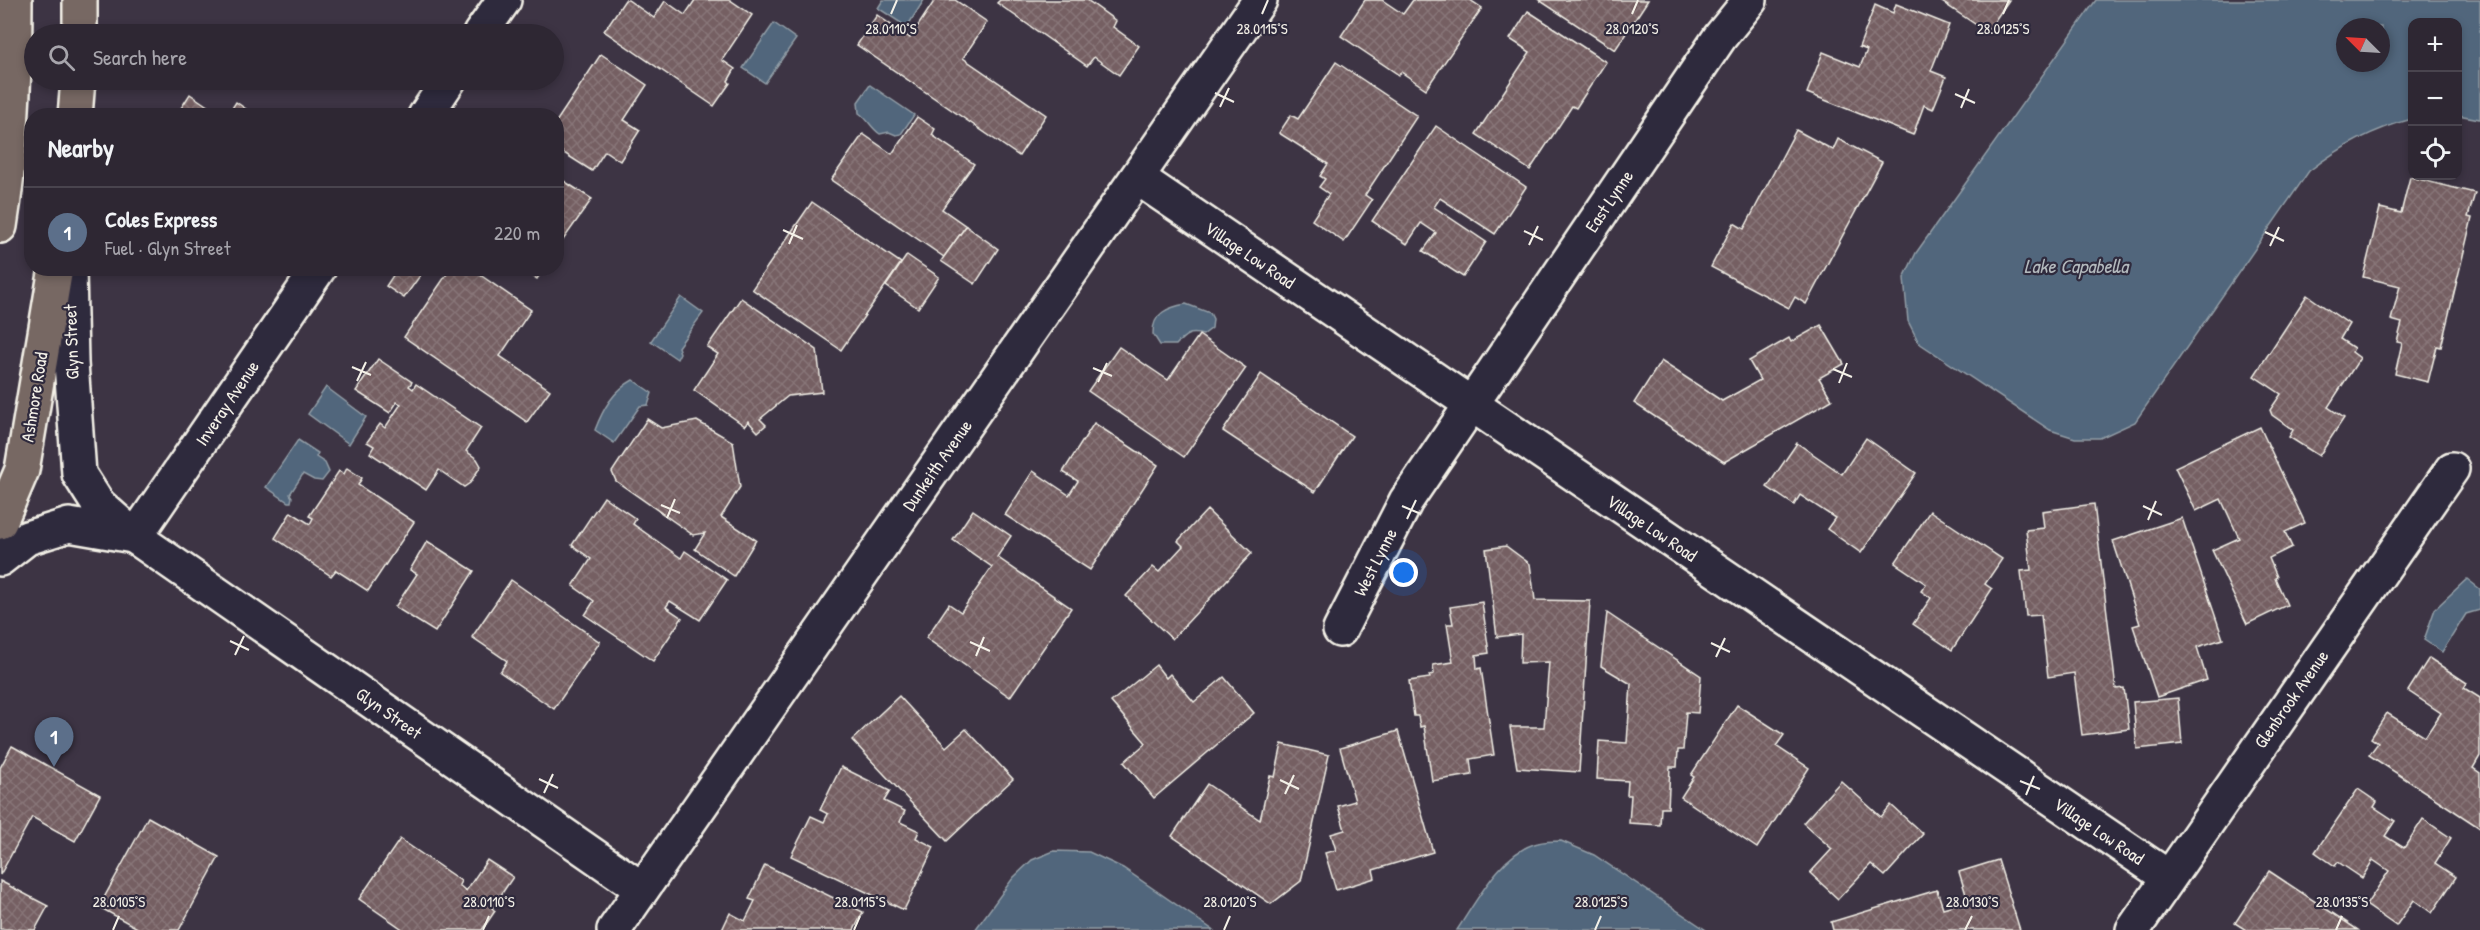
<!DOCTYPE html>
<meta charset="utf-8">
<style>
:root{--surface:#2e2733;--page:#3a333f;--text:#f1f3f6;--muted:#a7a5ac;--line:#49444e;--accent:#ffd166}
body{margin:0;font-family:"Patrick Hand",sans-serif;background:var(--page);color:var(--text)}
.controls{position:absolute;right:18px;top:18px;display:grid;overflow:hidden;border-radius:12px;box-shadow:0 3px 9px #0003}
.controls button{width:54px;height:54px;display:grid;place-items:center;padding:0;border:0;border-bottom:2px solid var(--line);background:var(--surface);color:var(--text);font:30px sans-serif}
.compass{position:absolute;left:2336px;top:18px;width:54px;height:54px;border-radius:50%;background:var(--surface);box-shadow:0 3px 9px #0003;rotate:294deg}
.you{position:absolute;left:1404px;top:573px;width:21px;height:21px;margin:-15px;border:4px solid #fff;border-radius:50%;background:#1a73e8;box-shadow:0 0 0 9px #1a73e833}
.badge{display:grid;place-items:center;width:39px;height:39px;border-radius:50%;background:var(--accent);color:#fff;font-size:20px;font-weight:700}
.pin{position:absolute;translate:-50% -50px;filter:drop-shadow(0 2px 3px #0008)}
.pin::after{content:'';position:absolute;top:32px;width:21px;height:18px;background:inherit;clip-path:polygon(0 0,100% 0,50% 100%)}
.list{margin:0;padding:0;list-style:none}
h2{display:flex;justify-content:space-between;align-items:center;height:78px;margin:0;padding:0 24px;font-size:26px}
h2 small{font-size:20px;font-weight:400;color:var(--muted)}
.list li{display:grid;grid-template-columns:39px 1fr auto;gap:18px;align-items:center;box-sizing:border-box;height:90px;padding:0 24px;border-top:2px solid var(--line)}
.list b{display:block;font-size:22px;white-space:nowrap}
.list p{margin:0;font-size:20px;white-space:nowrap;color:var(--muted)}
.list em{font-size:20px;font-style:normal;color:var(--muted)}
.icon{flex:none;width:33px;height:33px;fill:none;stroke:currentColor;stroke-width:2;stroke-linecap:round;stroke-linejoin:round}
.map{position:relative;flex:none;width:2480px;height:930px;overflow:hidden}
.search{position:absolute;background:var(--surface);box-shadow:0 3px 9px #0003;left:24px;top:24px;width:540px;height:66px;display:flex;align-items:center;gap:15px;box-sizing:border-box;padding:0 21px;border-radius:33px;color:var(--muted);font-size:22px}
.panel{position:absolute;background:var(--surface);box-shadow:0 3px 9px #0003;left:24px;top:108px;width:540px;height:168px;border-radius:24px}
.map>svg:first-child{display:block}
</style>
<div class="map">
<svg width="2480" height="930" viewBox="0 0 2480 930">
<defs>
<pattern id="building-cross-hatch" width="8" height="8" patternUnits="userSpaceOnUse" patternTransform="scale(1.5)"><rect width="8" height="8" fill="#745e62"/><path d="M0 0l8 8M0 8l8-8" fill="none" stroke="#887678"/></pattern>
</defs>
<rect width="100%" height="100%" fill="#3d3444"/>
<filter id="ink" filterUnits="userSpaceOnUse"><feTurbulence type="fractalNoise" baseFrequency=".0167" numOctaves="2"/><feDisplacementMap in="SourceGraphic" scale="12" xChannelSelector="R" yChannelSelector="G"/><feConvolveMatrix kernelMatrix="1 2 1 2 8 2 1 2 1" color-interpolation-filters="sRGB"/></filter>
<g filter="url(#ink)">
<g fill="#51667c" stroke="#929ea7" stroke-width="1.5" fill-rule="evenodd">
<path d="M883,0h41l-17,27 -29,-19z"/>
<path d="M2096,0h384v119l-22,-4v-93h-46v97c-39,10 -71,27 -103,52l-174,251 -35,16h-25l-25,-8 -131,-87 -11,-22 -4,-43 12,-25zM2345,27h36v36h-36z"/>
<path d="M774,23l22,16 -31,44 -22,-15z"/>
<path d="M870,85l44,30 -13,19 -5,1 -7,-3 -9,2c-9,-6 -12,-15 -21,-21l-1,-11z"/>
<path d="M681,297l22,16 -25,34 2,6 -3,6 -26,-18z"/>
<path d="M1186,304l24,9 3,6 -1,9 -9,7c-13,-4 -18,0 -27,10h-16l-7,-11c-1,-21 16,-27 33,-30z"/>
<path d="M633,380l19,13 -4,12 -8,1 -26,37 -19,-13c8,-21 18,-39 38,-50z"/>
<path d="M326,387l40,30 -17,27 -41,-30z"/>
<path d="M298,440l20,13 -2,4 9,6 4,9 -7,9 -8,-1 -11,-6 -13,20 2,3 -1,5h-3l-22,-15z"/>
<path d="M2467,579l13,10v21l-14,4 -24,38 -18,-12 11,-31z"/>
<path d="M1561,841l33,14 112,75h-249c19,-28 45,-79 81,-87 7,-2 16,-2 23,-2z"/>
<path d="M1054,851l35,1 34,16 90,62h-238l38,-52 19,-18z"/>
</g>
<g fill="url(#building-cross-hatch)" stroke="#f4f1e8" stroke-width="1.5">
<path d="M625,0h3l26,18 11,-17 20,14 10,-15h35l22,15 -30,45 13,9 -7,12 2,2 -16,23 -110,-75z"/>
<path d="M935,0h20l32,22 -24,36 83,57 -27,41 -162,-111 20,-30 33,23z"/>
<path d="M1000,0h87l29,21 -3,6 26,19 -20,29 -25,-18 -7,9 -90,-63z"/>
<path d="M1365,0h17l21,14 10,-14h57l12,8 -56,81 -25,-17 -2,3 -58,-39z"/>
<path d="M1539,0h109l-33,50z"/>
<path d="M1939,0h70l-22,32z"/>
<path d="M1896,4l53,21 -18,46 15,6 -13,32 -9,-4 -11,30 -106,-42 16,-41 37,15 7,-17 -8,-3 16,-42 18,8z"/>
<path d="M1528,11l78,51 -30,46 -4,-2 -42,64 -54,-36 54,-82 -20,-13z"/>
<path d="M601,54l46,31 -23,35 16,10 -20,31 -15,-10 -13,20 -36,-23v-26z"/>
<path d="M1336,62l81,54 -52,79 7,5 -28,42 -32,-22 17,-26 -10,-7 6,-8 -5,-3 8,-12 -49,-31 12,-18 7,4z"/>
<path d="M190,94l32,22h-46z"/>
<path d="M236,102l20,14h-29z"/>
<path d="M917,117l18,12 -3,6 42,29 -32,45 24,17 -22,31 -113,-77 32,-46 29,20z"/>
<path d="M1436,126l90,61 -31,47 -55,-36 -6,9 52,35 -23,35 -40,-26 13,-18 -15,-10 -14,21 -35,-23z"/>
<path d="M1796,130l37,20 5,-11 44,23 -76,142 -11,-7 -6,11 -78,-41 23,-44 10,6z"/>
<path d="M556,176l36,23 -36,51z"/>
<path d="M2410,177l65,16 -7,24 4,1 -31,129 -4,-1 -9,36 -33,-8 7,-31 -5,-1 5,-19 -11,-3 9,-34 -37,-9 17,-69 21,5z"/>
<path d="M812,202l89,61 -60,87 -89,-61z"/>
<path d="M966,226l32,23 -23,35 -34,-23z"/>
<path d="M907,255l32,22 -21,31 -32,-22z"/>
<path d="M398,268h18l6,5 -18,25 -18,-12z"/>
<path d="M451,268h19l61,42 -31,46 50,34 -23,32 -123,-85z"/>
<path d="M520,268h24l-7,11z"/>
<path d="M2307,295l42,29 -9,15 14,9 -2,4 8,6 -32,49 16,11 -25,38 -30,-19 4,-7 -21,-15 -2,-5 11,-16 -27,-18z"/>
<path d="M741,298l76,52 5,42 -34,4 -28,23 6,6 -8,7 -10,-11 -3,5 -51,-36 24,-36 -11,-7z"/>
<path d="M1821,325l23,39 -25,14 13,22 -108,62 -90,-59 27,-42 61,40 38,-21 -11,-19 40,-23 2,4z"/>
<path d="M1199,335l47,33 -62,89 -96,-66 31,-44 49,33z"/>
<path d="M378,359l34,23 -3,4 4,3 3,-5 65,44 -15,23 11,8 4,7 -11,17 -6,4 -25,-17 -13,20 -56,-37 4,-7 -7,-4 13,-18 5,4 16,-24 -4,-2 -7,11 -34,-22z"/>
<path d="M1261,374l91,62 -37,56 -92,-61z"/>
<path d="M647,419l14,9 36,-7 36,21 7,45 -19,30 35,23 -22,36 -39,-27 10,-16 -12,2 -77,-54 -4,-9z"/>
<path d="M1094,423l64,42 -68,105 -85,-55 28,-44 36,24 9,-14 -15,-9z"/>
<path d="M2260,427l45,96 -20,9 7,15 -23,11 8,19 -2,1 12,27 -40,19 -35,-74 27,-12 -18,-39 -25,12 -21,-44z"/>
<path d="M1866,438l50,35 -55,80 -34,-24 8,-11 -35,-23 -6,10 -27,-18 30,-44 45,31z"/>
<path d="M347,468l15,10 -4,7 56,37 -46,69 -32,-21 -5,6 -56,-38 16,-26 19,12 3,-6 -4,-2 30,-45 5,3z"/>
<path d="M604,497l32,22 -3,5 48,34 4,-7 42,29 -27,40 -30,-19 -4,6 16,11 -29,43 -68,-46 9,-14 -21,-15 18,-27 -19,-14z"/>
<path d="M2094,504l22,185 8,-1 5,41 -47,6 -8,-62 -26,4 -7,-62 -15,1 -5,-45 10,-1 -5,-40 18,-2 -2,-17z"/>
<path d="M973,510l38,26 -14,21 74,51 -61,89 -84,-59 23,-34 12,8 31,-45 -39,-27z"/>
<path d="M1207,510l45,43 -80,86 -46,-43 27,-29 6,5 24,-26 -5,-5z"/>
<path d="M1930,511l72,48 -17,25 7,5 -40,61 -39,-26 18,-26 -10,-7 5,-7 -31,-21z"/>
<path d="M2182,518l41,121 -26,8 10,33 -50,17 -24,-71 7,-2 -27,-83z"/>
<path d="M427,541l47,30 -39,61 -40,-25 22,-33 -7,-4z"/>
<path d="M1506,546l24,18 5,36 55,1 -11,171 -62,-4 -7,-41h34l5,-65 -29,1 1,-29 -24,3 -11,-88z"/>
<path d="M511,580l89,62 -46,67 -54,-37 7,-11 -35,-24z"/>
<path d="M1482,602l7,51 -13,2 1,14 4,-1 13,87 -24,4 2,16 -40,6 -8,-55 -4,1 -2,-11h-4l-5,-35 21,-3 -1,-3 5,-1 -1,-9 20,-3 -6,-38h6l-3,-17z"/>
<path d="M1607,613l94,63 -3,37 -12,-1 -3,38h-5l-1,17h-7l-2,41h-7l-1,17 -31,-2 2,-28h-4l1,-14 -31,-2 2,-38 28,2 4,-59 -30,-18z"/>
<path d="M2429,658l38,25 -3,5 16,10v58l-7,12 7,5v55l-111,-73 9,-12 -7,-5 16,-25 38,24 16,-24 -33,-22z"/>
<path d="M1156,665l10,13 4,-4 24,28 30,-25 30,36 -100,85 -30,-36 22,-19 -35,-41z"/>
<path d="M899,696l47,51 20,-18 47,50 -66,62 -95,-101z"/>
<path d="M2178,698l4,46 -45,5 -4,-47z"/>
<path d="M1737,705l47,30 -8,11 33,22 -52,80 -76,-51 13,-20 -3,-2z"/>
<path d="M1398,731l35,121 -60,18 2,8 -39,12 -11,-37 11,-3 -5,-16 14,-4 -7,-24 17,-5 -15,-53z"/>
<path d="M1282,744l47,11 -28,126 -30,23 -99,-68 35,-52 53,36 10,-44 5,1z"/>
<path d="M12,746l88,49 -25,46 -43,-24 -32,58v-107z"/>
<path d="M841,767l49,24 -6,10 21,10 -5,11 19,9 -3,7 18,9 -30,63 -113,-54 20,-40 13,6 4,-8 -8,-4z"/>
<path d="M1841,781l40,36 10,-12 32,29 -38,42 -14,-12 -33,35 -28,-26 22,-24 -29,-26z"/>
<path d="M2358,789l19,13 -3,5 21,14 -10,15 19,12 19,-29 28,19 -16,25 21,14 -24,36 -18,-13 -18,26 -30,-21 23,-34 -16,-11 -11,18 -24,-16 -3,4 -20,-14z"/>
<path d="M148,817l71,40 -40,73h-38l-42,-23z"/>
<path d="M400,839l61,42 -2,4 7,6 21,-31 26,17 -21,31 3,3 -13,19h-78l-45,-31z"/>
<path d="M1998,860l22,70h-187l-2,-8 106,-32 6,18 25,-7 -9,-29z"/>
<path d="M765,865l98,47 -9,18h-132l8,-17 15,8 10,-20 -6,-2z"/>
<path d="M2269,871l89,59h-112l-11,-7z"/>
<path d="M0,881l48,25 -13,24 -35,-1z"/>
</g>
<g fill="none" stroke-linecap="round" stroke-linejoin="round">
<g stroke="#f4f1e8" stroke-width="38">
<g id="street">
<path d="M480,34l24,-34"/>
<path d="M425,116l24,-36"/>
<path d="M1138,178l1030,699"/>
<path d="M69,268l2,95 8,111 19,30 37,33 507,352"/>
<path d="M135,537l184,-269"/>
<path d="M0,559l27,-21 42,-13 64,11"/>
<path d="M1340,630l66,-129 314,-464 30,-37"/>
<path d="M614,930l646,-930"/>
<path d="M2133,930l319,-461"/>
</g>
</g>
<g stroke="#f4f1e8" stroke-width="38">
<g id="primary">
<path d="M80,0v34"/>
<path d="M75,116l3,-36"/>
<path d="M0,226c12,-74 15,-151 15,-226"/>
<path d="M0,522l22,-52 34,-202"/>
</g>
</g>
<use href="#street" stroke="#2f2a3d" stroke-width="33"/>
<use href="#primary" stroke="#776864" stroke-width="33"/>
</g>
</g>
<path fill="none" stroke="#f4f1e8" stroke-width="2" d="M891,14l6,-14M1262,14l6,-14M1632,14l6,-14M2003,14l6,-14M1215,93l19,9M1955,94l20,9M1220,107l9,-19M1961,108l8,-19M783,230l20,9M1524,231l19,9M2265,232l19,9M789,244l8,-19M1529,245l9,-19M2270,246l9,-19M352,367l19,8M1093,368l19,8M1833,369l19,8M357,381l9,-19M1098,382l9,-19M1839,383l8,-20M661,505l19,8M1402,506l19,8M2143,506l19,9M667,518l8,-19M1407,519l9,-19M2148,520l8,-19M230,641l19,9M970,642l20,9M1711,643l19,9M235,655l9,-19M976,656l8,-19M1716,657l9,-19M539,779l19,9M1280,780l19,9M2020,781l20,8M544,793l9,-19M1285,794l9,-19M2026,795l8,-19M113,930l6,-14M483,930l6,-14M854,930l6,-14M1224,930l6,-14M1595,930l6,-14M1965,930l7,-14M2336,930l6,-14"/>
<g text-anchor="middle" dominant-baseline="central" stroke-width="4.5" stroke-linejoin="round" paint-order="stroke">
<g font-size="18" fill="#f4f1e8" stroke="#2f2a3d">
<text transform="translate(1609 201) rotate(-56)">East Lynne</text>
<text transform="translate(1250 255) rotate(34)">Village Low Road</text>
<text transform="translate(71 342) rotate(-92)">Glyn Street</text>
<text transform="translate(34 397) rotate(-81)">Ashmore Road</text>
<text transform="translate(227 403) rotate(-56)">Inveray Avenue</text>
<text transform="translate(937 465) rotate(-55)">Dunkeith Avenue</text>
<text transform="translate(1652 528) rotate(34)">Village Low Road</text>
<text transform="translate(1375 562) rotate(-63)">West Lynne</text>
<text transform="translate(2291 699) rotate(-55)">Glenbrook Avenue</text>
<text transform="translate(389 713) rotate(35)">Glyn Street</text>
<text transform="translate(2099 831) rotate(34)">Village Low Road</text>
</g>
<g font-size="20" font-style="italic" fill="#b3b9bd" stroke="#2f2a3d">
<text x="2076" y="265">Lake Capabella</text>
</g>
</g>
<g font-size="15" text-anchor="middle" fill="#f4f1e8" stroke="#2f2a3d" stroke-width="4.5" stroke-linejoin="round" paint-order="stroke">
<text x="891" y="34">28.0110°S</text>
<text x="1262" y="34">28.0115°S</text>
<text x="2003" y="34">28.0125°S</text>
<text x="1632" y="34">28.0120°S</text>
<text x="119" y="907">28.0105°S</text>
<text x="489" y="907">28.0110°S</text>
<text x="860" y="907">28.0115°S</text>
<text x="1230" y="907">28.0120°S</text>
<text x="1601" y="907">28.0125°S</text>
<text x="1972" y="907">28.0130°S</text>
<text x="2342" y="907">28.0135°S</text>
</g>
</svg>
<div class="controls">
<button>+</button>
<button>−</button>
<button><svg class="icon" aria-label="locate" viewBox="0 0 24 24"><circle cx="12" cy="12" r="6"/><path d="M12 2v4M12 18v4M2 12h4M18 12h4"/></svg></button>
</div>
<svg class="compass" viewBox="-18 -18 36 36"><path d="M0-13l5 13h-10z" fill="#e53935"/><path d="M0 13l5-13h-10z" fill="#a7a5ac"/></svg>
<div class="you"></div>
<div class="pin badge" style="left:54px;top:767px;background:#5c6f8a">1</div>
<div class="search"><svg class="icon" aria-label="search" viewBox="0 0 24 24"><circle cx="10" cy="10" r="6"/><path d="M15 15l6 6"/></svg>Search here</div>
<section class="panel">
<h2>Nearby<small></small></h2>
<ul class="list">
<li><span class="badge" style="background:#5c6f8a">1</span><div><b>Coles Express</b><p>Fuel · Glyn Street</p></div><em>220 m</em></li>
</ul>
</section>
</div>
